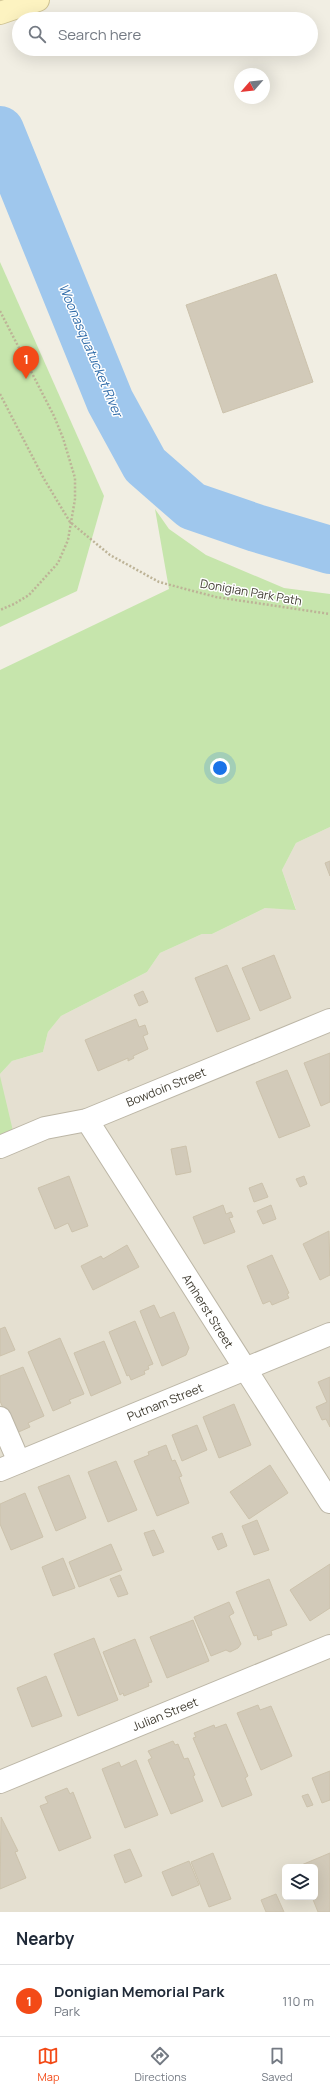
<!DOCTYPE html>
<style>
:root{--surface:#fff;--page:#f6f6f7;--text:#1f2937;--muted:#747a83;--line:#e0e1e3;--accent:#f34a17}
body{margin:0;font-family:Manrope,sans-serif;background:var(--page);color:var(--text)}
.controls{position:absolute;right:12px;bottom:12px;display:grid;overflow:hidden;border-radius:6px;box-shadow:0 4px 16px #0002}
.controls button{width:36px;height:36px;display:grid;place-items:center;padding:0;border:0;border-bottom:1px solid var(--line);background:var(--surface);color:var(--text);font:20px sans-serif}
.compass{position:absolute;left:234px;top:68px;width:36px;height:36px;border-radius:50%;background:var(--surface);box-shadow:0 4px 16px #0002;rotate:242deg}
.you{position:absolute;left:220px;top:768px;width:14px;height:14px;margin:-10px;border:3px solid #fff;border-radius:50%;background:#1a73e8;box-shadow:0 0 0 6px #1a73e833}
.badge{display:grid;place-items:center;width:26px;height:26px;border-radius:50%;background:var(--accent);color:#fff;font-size:13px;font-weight:700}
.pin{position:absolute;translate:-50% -33px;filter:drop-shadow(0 1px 2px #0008)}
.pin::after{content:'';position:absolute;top:21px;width:14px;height:12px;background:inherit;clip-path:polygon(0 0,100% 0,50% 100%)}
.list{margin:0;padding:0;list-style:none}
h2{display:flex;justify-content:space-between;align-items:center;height:52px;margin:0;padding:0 16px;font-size:17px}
h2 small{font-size:13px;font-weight:400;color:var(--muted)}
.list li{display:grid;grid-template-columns:26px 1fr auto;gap:12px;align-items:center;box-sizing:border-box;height:72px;padding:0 16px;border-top:1px solid var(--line)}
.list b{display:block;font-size:15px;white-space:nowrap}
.list p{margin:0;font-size:13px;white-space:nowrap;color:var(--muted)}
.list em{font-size:13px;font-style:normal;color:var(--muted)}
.icon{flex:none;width:22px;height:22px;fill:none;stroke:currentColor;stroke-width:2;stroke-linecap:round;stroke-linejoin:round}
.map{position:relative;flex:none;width:330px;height:1912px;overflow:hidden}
.search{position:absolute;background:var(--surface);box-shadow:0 4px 16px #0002;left:12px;right:12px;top:12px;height:44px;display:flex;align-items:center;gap:10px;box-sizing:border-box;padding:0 14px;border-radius:22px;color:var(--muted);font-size:15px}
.sheet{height:124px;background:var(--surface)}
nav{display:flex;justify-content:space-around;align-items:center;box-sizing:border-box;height:56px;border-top:1px solid var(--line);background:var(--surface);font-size:11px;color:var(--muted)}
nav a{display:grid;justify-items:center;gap:2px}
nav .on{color:var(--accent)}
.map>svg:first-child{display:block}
</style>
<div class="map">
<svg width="330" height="1912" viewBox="0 0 330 1912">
<rect width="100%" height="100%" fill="#f1eee3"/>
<path fill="#e5e0d1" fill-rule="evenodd" d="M330,827v1085h-330v-838l12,-13 31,-9 5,-20 13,-16 86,-44 13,-19 42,-19h10l53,-26 31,1 -14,-39 14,-27zM285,1867h30v30h-30z"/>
<g fill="#c6e5ac">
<path d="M0,262l104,234 -27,95 -77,36z"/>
<path d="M155,509l14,20 37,26 78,33 46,6v233l-34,16 -14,27 14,40 -31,-2 -53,26h-10l-42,19 -13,19 -86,44 -13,16 -5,20 -31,9 -12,13v-404l169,-81z"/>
<path d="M0,1076l13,55 -13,9z"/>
</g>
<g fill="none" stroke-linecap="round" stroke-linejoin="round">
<path stroke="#9fc7ed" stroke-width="48" d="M0,130l110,271 35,64 47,41 64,22 74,22"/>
</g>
<g fill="#d2cab9" stroke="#ccc2ac">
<path d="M276,274l37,108 -90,31 -37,-108z"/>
<path d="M330,861v15l-5,-13z"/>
<path d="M274,955l17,43 -31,13 -18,-43z"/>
<path d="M227,965l23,54 -33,13 -22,-54z"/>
<path d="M143,991l5,11 -9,4 -5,-11z"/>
<path d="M136,1019l3,8 6,-2 3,9 -5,2 5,13 -15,7 1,2 -6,3v-3l-30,13 -13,-31z"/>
<path d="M330,1053v49l-9,4 -17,-43z"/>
<path d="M287,1070l23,56 -31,12 -23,-56z"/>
<path d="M186,1146l5,26 -15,3 -5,-26z"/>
<path d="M69,1176l19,50 -16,6 -4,-9 -13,6 -17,-41z"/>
<path d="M304,1176l3,8 -7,3 -4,-8z"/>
<path d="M262,1183l6,14 -14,5 -5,-14z"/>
<path d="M223,1205l3,9 5,-2 2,5 -4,1 6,14 -31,12 -11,-27z"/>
<path d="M271,1205l5,14 -13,5 -6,-13z"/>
<path d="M329,1231l1,44 -10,5 -17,-36z"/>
<path d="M127,1245l12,22 -46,23 -12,-24 20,-10 2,3z"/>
<path d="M272,1255l17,38 -2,1 2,4 -17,7 -2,-4 -7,3 -16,-38z"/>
<path d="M154,1305l6,13 14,-6 15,36 -3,7 -24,11 -22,-55z"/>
<path d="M135,1321l18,43 -5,2 1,3 -5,2 1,3 -14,6 -2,-5 -2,1 -18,-44z"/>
<path d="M5,1327l10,23 -15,6v-27z"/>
<path d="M60,1338l24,56 -15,6 2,3 -18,8 -25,-59z"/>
<path d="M104,1341l17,42 -30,13 -17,-43z"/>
<path d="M23,1367l21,49 -16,7 2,4 -16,7 -14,-33v-25z"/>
<path d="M330,1377v50l-4,-8 -4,1 -6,-13 11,-5 -9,-20z"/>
<path d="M234,1404l17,41 -32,13 -16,-41z"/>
<path d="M197,1425l10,25 -25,11 -10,-26z"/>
<path d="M166,1445l6,16 3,-1 7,16 -3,1 10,26 -32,13 -23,-55 15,-6 -1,-3z"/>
<path d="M116,1461l21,49 -29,12 -20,-50z"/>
<path d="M270,1465l18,28 -39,26 -19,-27z"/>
<path d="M69,1475l17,43 -30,13 -18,-44z"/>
<path d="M25,1493l18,44 -32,13 -11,-26v-20z"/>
<path d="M257,1520l12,30 -15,5 -12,-29z"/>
<path d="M154,1530l10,22 -11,4 -9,-23z"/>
<path d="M222,1533l5,13 -9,4 -6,-13z"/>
<path d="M111,1544l11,26 -43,17 -10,-25z"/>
<path d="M63,1558l12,30 -22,8 -11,-29z"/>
<path d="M330,1564v44l-20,13 -20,-31z"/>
<path d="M120,1575l8,19 -10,3 -8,-18z"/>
<path d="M269,1579l18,46 -16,6 1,4 -14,5 -1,-5 -3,1 -18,-44z"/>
<path d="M229,1602l5,11 -5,3 12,28 -3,4 -8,4 -4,-2 -15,6 -17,-39z"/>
<path d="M193,1620l16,41 -42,17 -17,-41z"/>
<path d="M94,1638l24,62 -40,16 -24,-62z"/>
<path d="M135,1639l17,43 -4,1 1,3 -25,10 -1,-3 -3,2 -17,-43z"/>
<path d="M46,1676l16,40 -30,11 -15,-39z"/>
<path d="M258,1705l2,5 11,-4 21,50 -31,14 -24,-57z"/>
<path d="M226,1724l22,52 -3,2 7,17 -30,12 -29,-69 3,-1 -2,-4 20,-8 1,3z"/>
<path d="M173,1741l2,4 3,-1 6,15 4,-1 7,17 -2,1 10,25 -32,13 -23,-54 4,-2 -4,-7z"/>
<path d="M136,1760l22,55 -33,13 -23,-59 17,-7 2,5z"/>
<path d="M330,1771v29l-8,3 -10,-25z"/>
<path d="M67,1788l3,6 3,-2 18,46 -32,13 -19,-45 8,-3 -3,-6z"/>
<path d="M308,1794l5,11 -6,2 -5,-11z"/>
<path d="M1,1817l17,34 -3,1 11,26 -26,11z"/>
<path d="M130,1849l12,27 -17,7 -11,-28z"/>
<path d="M213,1853l18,46 -22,8 -18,-45z"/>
<path d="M330,1853v59h-12l-6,-15h3v-30l-16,-1z"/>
<path d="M189,1861l10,24 -27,11 -10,-24z"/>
<path d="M276,1894l8,18h-18l-5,-12z"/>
</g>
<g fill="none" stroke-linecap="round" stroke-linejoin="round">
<g stroke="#bcb6a6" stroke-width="24">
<g id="street">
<path d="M87,1120l243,382"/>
<path d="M0,1147l45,-19 42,-8 243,-100"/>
<path d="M0,1418l19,44"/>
<path d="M0,1470l330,-136"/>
<path d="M0,1782l330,-136"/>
</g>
</g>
<g stroke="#d0c493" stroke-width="24">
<path id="secondary" d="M0,13l38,-13"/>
</g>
<g stroke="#bdb397" stroke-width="2.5" stroke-dasharray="2 2" stroke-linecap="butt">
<path d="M0,311l54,105 9,22 12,40v21l-7,41 -10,23 -29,32 -15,9 -14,6"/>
<path d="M0,394l44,85 26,43 40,33 49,27 57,15 114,17"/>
</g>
<use href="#street" stroke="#fff" stroke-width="22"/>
<use href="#secondary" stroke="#fdf3c1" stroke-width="22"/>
</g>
<g text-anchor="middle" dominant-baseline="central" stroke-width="3" stroke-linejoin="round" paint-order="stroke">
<g font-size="12" fill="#423e33" stroke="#fff">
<text transform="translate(251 592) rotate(10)">Donigian Park Path</text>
<text transform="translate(166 1087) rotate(-22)">Bowdoin Street</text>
<text transform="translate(208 1311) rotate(58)">Amherst Street</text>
<text transform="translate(165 1402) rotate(-22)">Putnam Street</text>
<text transform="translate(165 1714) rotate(-22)">Julian Street</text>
</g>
<g font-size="13" font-style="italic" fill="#316daa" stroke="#fff">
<text transform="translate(91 350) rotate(67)">Woonasquatucket River</text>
</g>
</g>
</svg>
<div class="controls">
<button><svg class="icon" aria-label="layers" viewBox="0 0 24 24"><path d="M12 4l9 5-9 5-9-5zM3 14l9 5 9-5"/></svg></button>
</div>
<svg class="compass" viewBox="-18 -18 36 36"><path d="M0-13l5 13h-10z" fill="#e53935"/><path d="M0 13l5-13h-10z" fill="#747a83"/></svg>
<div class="you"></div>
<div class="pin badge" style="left:26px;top:379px">1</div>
<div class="search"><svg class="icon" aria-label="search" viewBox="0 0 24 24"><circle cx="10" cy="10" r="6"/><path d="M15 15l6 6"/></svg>Search here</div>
</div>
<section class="sheet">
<h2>Nearby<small></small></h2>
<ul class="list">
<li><span class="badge">1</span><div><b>Donigian Memorial Park</b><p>Park</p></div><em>110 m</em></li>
</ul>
</section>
<nav>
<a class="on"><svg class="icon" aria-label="map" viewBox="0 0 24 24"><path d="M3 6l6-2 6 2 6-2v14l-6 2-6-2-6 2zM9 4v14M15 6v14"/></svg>Map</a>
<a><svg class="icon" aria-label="directions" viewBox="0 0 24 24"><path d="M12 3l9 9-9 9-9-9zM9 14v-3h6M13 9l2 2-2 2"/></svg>Directions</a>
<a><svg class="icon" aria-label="saved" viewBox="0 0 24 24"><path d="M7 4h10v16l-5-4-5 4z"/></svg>Saved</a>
</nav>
